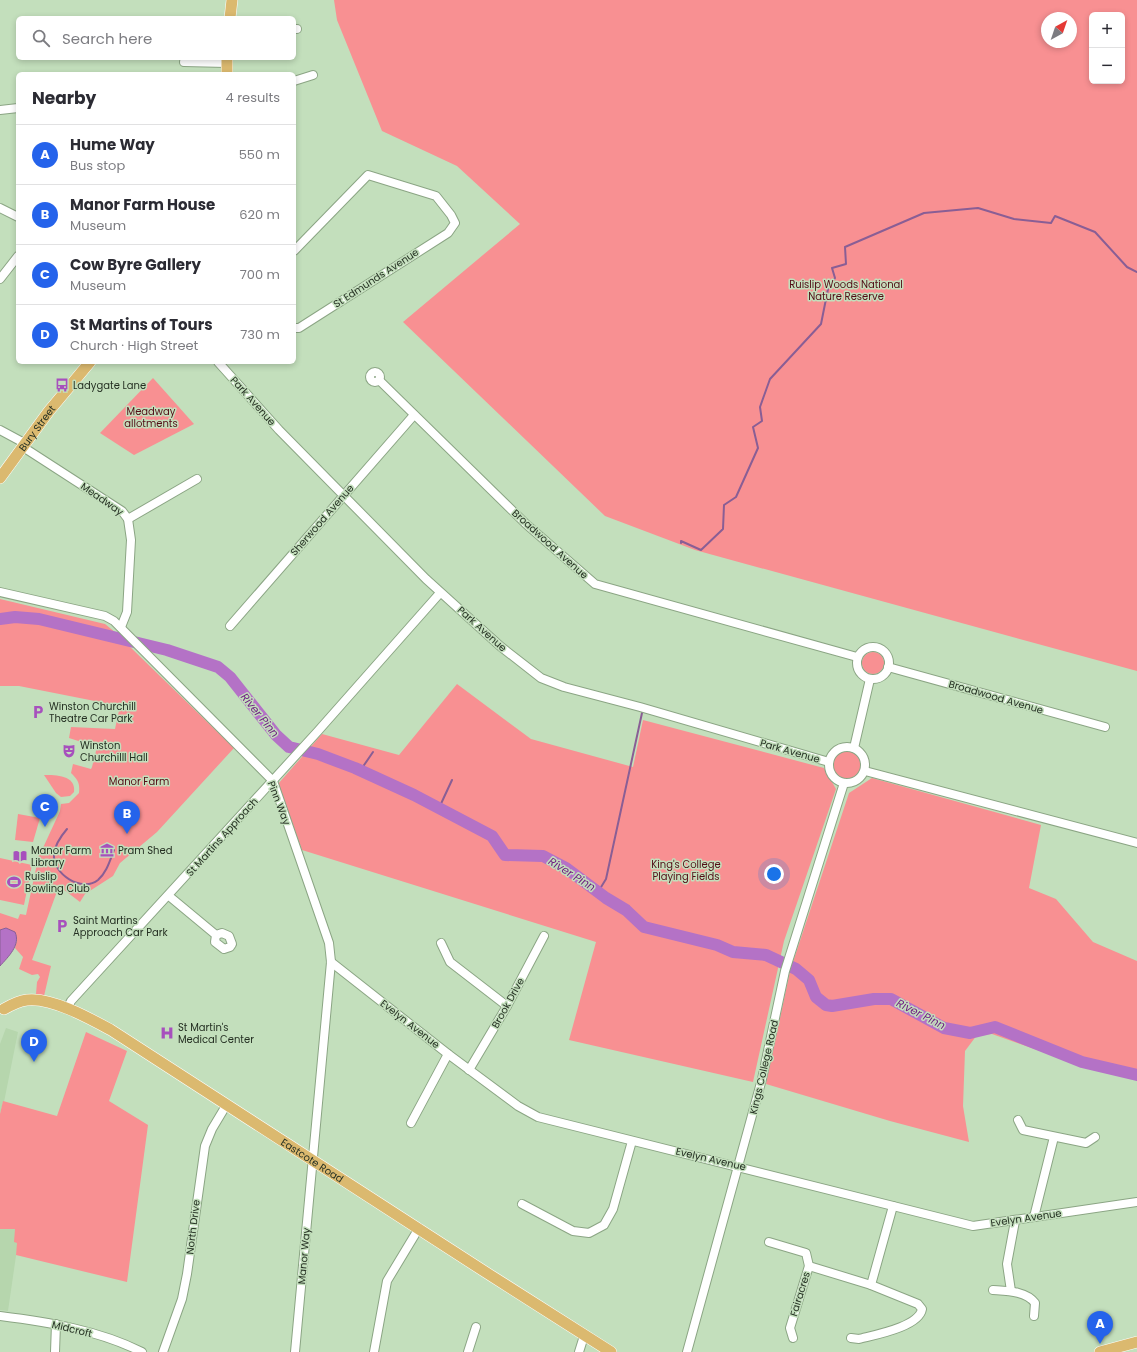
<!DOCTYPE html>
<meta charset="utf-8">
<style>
:root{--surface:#fff;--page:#f7f7f7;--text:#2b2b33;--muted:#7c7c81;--line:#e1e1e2;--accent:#2563eb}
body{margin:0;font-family:Poppins,sans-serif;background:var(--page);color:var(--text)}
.controls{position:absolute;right:12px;top:12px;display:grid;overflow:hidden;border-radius:6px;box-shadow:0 2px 6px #0003}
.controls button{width:36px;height:36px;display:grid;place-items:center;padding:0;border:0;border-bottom:1px solid var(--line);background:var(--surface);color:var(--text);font:20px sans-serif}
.compass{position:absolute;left:1041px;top:12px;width:36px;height:36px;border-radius:50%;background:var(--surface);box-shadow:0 2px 6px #0003;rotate:40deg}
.you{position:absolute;left:774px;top:874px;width:14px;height:14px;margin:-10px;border:3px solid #fff;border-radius:50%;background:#1a73e8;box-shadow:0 0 0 6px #1a73e833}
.badge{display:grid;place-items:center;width:26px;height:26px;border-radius:50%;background:var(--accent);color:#fff;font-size:13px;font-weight:700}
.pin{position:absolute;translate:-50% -33px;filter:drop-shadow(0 1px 2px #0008)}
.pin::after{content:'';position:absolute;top:21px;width:14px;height:12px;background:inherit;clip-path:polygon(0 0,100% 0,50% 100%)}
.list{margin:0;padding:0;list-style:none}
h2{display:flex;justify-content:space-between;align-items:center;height:52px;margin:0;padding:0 16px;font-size:17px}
h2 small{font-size:13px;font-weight:400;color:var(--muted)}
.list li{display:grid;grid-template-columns:26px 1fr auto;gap:12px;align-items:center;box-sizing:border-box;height:60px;padding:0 16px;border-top:1px solid var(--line)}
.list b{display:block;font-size:15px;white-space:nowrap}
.list p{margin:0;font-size:13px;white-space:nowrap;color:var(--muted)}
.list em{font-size:13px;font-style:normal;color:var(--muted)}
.icon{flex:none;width:22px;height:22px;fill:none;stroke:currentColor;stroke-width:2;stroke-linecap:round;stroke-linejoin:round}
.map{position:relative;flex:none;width:1137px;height:1352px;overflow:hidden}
.search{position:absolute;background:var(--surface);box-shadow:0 2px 6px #0003;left:16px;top:16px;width:280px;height:44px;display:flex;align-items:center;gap:10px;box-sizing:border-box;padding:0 14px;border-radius:6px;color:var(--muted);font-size:15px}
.panel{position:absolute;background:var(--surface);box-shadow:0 2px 6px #0003;left:16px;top:72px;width:280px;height:292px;border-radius:6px}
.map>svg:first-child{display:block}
</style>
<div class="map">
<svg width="1137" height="1352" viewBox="0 0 1137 1352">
<rect width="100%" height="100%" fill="#c3dfbc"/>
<g fill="#b6d6ad">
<path d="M6,1028l12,4 -14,70h-1l-3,12v-70z"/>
<path d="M0,1229h16l2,13 -10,69 -8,-1z"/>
</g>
<g fill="#f89092" fill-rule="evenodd">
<path d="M334,0h803v671l-442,-121 -90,-34 -202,-194 117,-98 -63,-58 -75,-35 -45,-111zM1092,15h30v66h-30zM1047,18h24v24h-24z"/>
<path d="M153,378l41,46 -60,31 -34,-22z"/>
<path d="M0,599l105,25 11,9c-15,-3 -31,-5 -46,-8 -28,-7 -40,-13 -70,-8z"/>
<path d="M15,617l24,2 30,8 46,9 10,6 109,106 -77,84 -37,31 -7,13 -28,18 -5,8 -21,-16 -27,74 19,6 -7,30 -8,-2 1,-12 3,-5 -2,-3 -6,1 -13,-6 4,-12 -8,-9 2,-9 -11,-11 -6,2v-17l18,6 2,-5 6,1 14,-65h2l18,-39 1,-7 8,-1 10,-10c1,-10 -1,-13 -8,-20l2,-9 18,5 1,-2 5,-20 -28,-9 2,-11 44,2 5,-23 -101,-20h-19v-67z"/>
<circle cx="873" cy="663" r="11"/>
<path d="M457,684l74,55 102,28 10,-47 181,48 12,21 -52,152 -31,141 -184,-42 27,-98 -294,-92 -24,-66 44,-50 77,21z"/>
<circle cx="847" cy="765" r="14"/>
<path d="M44,775c12,0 32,0 30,17l-4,4 -9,1 -5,-4z"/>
<path d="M872,778l169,47 -12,63 27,11 37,43 44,19v119l-54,-14 -91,-32 -15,1 -12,16 -2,55 6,36 -79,-21 -124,-37 24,-113 59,-178z"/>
<path d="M18,814l22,4 -7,24 -18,-2z"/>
<path d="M0,858l32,7 -8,40 -24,-5z"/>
<path d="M86,1032l41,19 -18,50 39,24 -21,157 -111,-27 1,-12 -3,-1 1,-13h-15v-115l3,-13 54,15z"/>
</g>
<path fill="#b472c6" stroke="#895e95" d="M6,928l9,4c6,13 -7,25 -15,34v-36z"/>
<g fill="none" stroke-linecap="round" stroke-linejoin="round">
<g stroke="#895e95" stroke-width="2">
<path d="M681,543v-2l20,9 22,-21 1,-24 12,-8 22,-49 -5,-21 9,-6 -2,-14 10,-28 51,-55 7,-35 7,-11 -3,-10 14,-4 -1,-17 79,-34 54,-5 36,11 37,4 4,-7 40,16 32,35 10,5"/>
<path d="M360,771l13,-19"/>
<path d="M439,808l13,-28"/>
<path d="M67,829c-6,7 -12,16 -13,25 -2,20 28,39 44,26 9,-8 12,-20 16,-30"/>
<path d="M598,892l8,-13 36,-166"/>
</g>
<path stroke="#b472c6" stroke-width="12" d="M0,619l15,-2 24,2 128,31 51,17 12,10 46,58 13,12 29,7 37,14 59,27 78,41 13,19 38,1 23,12 40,30 20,12 18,17 73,18 16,7 33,3 30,14 13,11 7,17 10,8 6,1 42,-7h17l53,29 26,5 25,-6 87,35 55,13"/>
<g stroke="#8ba584" stroke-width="10">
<g id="minor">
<path d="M294,29h3"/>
<path d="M184,62l43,1"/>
<path d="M294,81l19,-6"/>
<path d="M0,110l18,-2"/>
<path d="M0,208l18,9"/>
<path d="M294,251l74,-76 68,21 15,19 4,8 -7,10 -149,95h-5"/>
<path d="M0,279l18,-23"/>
<path d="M218,362l61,68 147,149 74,67 41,32 23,9 76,20 189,55"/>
<circle cx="375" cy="377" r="5"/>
<path d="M379,380l147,144 69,60 262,73"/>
<path d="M0,430l26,14"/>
<path d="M23,447l99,64 6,8 3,21 -4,72 -6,15"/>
<path d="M128,519l69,-40"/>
<path d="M0,592l105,24 9,5 159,160 56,162 2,19 -36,390"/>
<path d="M230,626l184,-211"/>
<circle cx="873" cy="663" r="16"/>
<path d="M888,667l217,60"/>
<circle cx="847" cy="765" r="18"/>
<path d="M854,748l16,-69"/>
<path d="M865,771l272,72"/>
<path d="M169,896l47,39 6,-2 7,3 3,8 -2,3 -6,2 -9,-7 1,-7"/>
<path d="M441,943l9,19 57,44"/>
<path d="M331,962l117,92 70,52 20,11 435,109 164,-24"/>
<path d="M67,1009l4,-8 247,-270 122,-138"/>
<path d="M469,1070l38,-64 37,-70"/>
<path d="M1018,1120l5,10 63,13 9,-6"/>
<path d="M411,1123l37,-69"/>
<path d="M522,1204l51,27 16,2 15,-8 9,-16 19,-68"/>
<path d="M1034,1217l20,-80"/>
<path d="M769,1242l37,11 3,13"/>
<path d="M871,1285l22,-79"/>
<path d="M993,1290c14,1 33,1 42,13l-1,13"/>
<path d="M1011,1291l-4,-27 8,-43"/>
<path d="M0,1316c48,6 98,14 142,36"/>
<path d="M793,1338l-3,-10 19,-62 62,19 47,19 4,5c-3,18 -48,26 -63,30l-8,-1"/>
<path d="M55,1352l1,-28"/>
<path d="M163,1352l19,-53 5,-25 18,-128 7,-17 15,-25"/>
<path d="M374,1352l13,-71 32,-53"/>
<path d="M468,1352l8,-25"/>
<path d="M579,1352l5,-16"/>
<path d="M687,1352l75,-273 23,-108 59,-188"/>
</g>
</g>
<g stroke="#fff" stroke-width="12">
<g id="major">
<path d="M230,18l2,-18"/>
<path d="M227,58v16"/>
<path id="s1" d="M0,478l49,-67 41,-49"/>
<path id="s2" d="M4,1009c7,-4 14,-8 23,-9 24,-3 62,18 84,30l379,245 121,77"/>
<path d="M1100,1352l37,-10"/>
</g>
</g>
<use href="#minor" stroke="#fff" stroke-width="8"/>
<use href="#major" stroke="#dbb96f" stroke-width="11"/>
</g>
<defs>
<g id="bus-bare" transform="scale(1.08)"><path d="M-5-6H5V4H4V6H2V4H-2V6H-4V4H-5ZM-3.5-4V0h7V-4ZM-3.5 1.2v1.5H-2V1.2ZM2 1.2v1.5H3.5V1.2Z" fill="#a750bd" stroke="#c3dfbc" stroke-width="2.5" paint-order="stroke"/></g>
<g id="parking-bare" transform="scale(1.08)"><path d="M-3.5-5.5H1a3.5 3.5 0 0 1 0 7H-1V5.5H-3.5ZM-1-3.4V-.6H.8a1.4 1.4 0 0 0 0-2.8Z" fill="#a750bd" stroke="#c3dfbc" stroke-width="2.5" paint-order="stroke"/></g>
<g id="theatre-bare" transform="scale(1.08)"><path d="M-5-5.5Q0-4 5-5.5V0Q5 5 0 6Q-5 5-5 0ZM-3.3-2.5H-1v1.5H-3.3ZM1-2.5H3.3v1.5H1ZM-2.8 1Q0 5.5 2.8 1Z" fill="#a750bd" stroke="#c3dfbc" stroke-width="2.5" paint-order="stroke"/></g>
<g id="museum-bare" transform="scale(1.08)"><path d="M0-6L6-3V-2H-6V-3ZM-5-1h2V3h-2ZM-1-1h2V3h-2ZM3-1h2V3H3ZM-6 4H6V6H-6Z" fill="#a750bd" stroke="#c3dfbc" stroke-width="2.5" paint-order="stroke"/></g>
<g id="library-bare" transform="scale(1.08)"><path d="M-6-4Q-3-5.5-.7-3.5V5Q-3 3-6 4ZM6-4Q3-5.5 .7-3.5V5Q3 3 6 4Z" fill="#a750bd" stroke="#c3dfbc" stroke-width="2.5" paint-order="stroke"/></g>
<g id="stadium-bare" transform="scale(1.08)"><path d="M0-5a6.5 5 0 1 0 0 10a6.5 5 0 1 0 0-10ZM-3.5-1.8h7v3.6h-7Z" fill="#a750bd" stroke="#c3dfbc" stroke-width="2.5" paint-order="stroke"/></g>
<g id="hospital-bare" transform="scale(1.08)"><path d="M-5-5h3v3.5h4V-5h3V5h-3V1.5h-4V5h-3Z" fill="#a750bd" stroke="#c3dfbc" stroke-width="2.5" paint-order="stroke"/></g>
</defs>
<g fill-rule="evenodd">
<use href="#bus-bare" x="62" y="385"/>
<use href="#parking-bare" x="38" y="712"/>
<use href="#theatre-bare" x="69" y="751"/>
<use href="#museum-bare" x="107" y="850"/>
<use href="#library-bare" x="20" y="856"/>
<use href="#stadium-bare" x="14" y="882"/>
<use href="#parking-bare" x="62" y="926"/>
<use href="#hospital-bare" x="167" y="1033"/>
</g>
<g text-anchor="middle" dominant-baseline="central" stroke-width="3" stroke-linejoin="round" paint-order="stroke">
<g font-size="10" fill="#253023" stroke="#c3dfbc">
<text transform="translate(376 278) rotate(-33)">St Edmunds Avenue</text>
<text transform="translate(253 401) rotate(48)">Park Avenue</text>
<text stroke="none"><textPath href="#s1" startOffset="62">Bury Street</textPath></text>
<text transform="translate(102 499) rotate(35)">Meadway</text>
<text transform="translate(322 520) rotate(-49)">Sherwood Avenue</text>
<text transform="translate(550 544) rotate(42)">Broadwood Avenue</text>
<text transform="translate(482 629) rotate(42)">Park Avenue</text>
<text transform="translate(996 697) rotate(16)">Broadwood Avenue</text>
<text transform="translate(790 751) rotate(16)">Park Avenue</text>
<text transform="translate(279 803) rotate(69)">Pinn Way</text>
<text transform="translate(222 837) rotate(-48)">St Martins Approach</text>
<text transform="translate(508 1003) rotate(-61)">Brook Drive</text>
<text transform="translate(410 1024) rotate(38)">Evelyn Avenue</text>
<text transform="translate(764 1067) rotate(-77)">Kings College Road</text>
<text transform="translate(711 1159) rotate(13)">Evelyn Avenue</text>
<text stroke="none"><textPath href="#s2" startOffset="355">Eastcote Road</textPath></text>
<text transform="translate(1026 1218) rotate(-8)">Evelyn Avenue</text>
<text transform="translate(193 1227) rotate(-83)">North Drive</text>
<text transform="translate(304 1256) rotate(-85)">Manor Way</text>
<text transform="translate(800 1294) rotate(-73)">Fairacres</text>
<text transform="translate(72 1329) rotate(14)">Midcroft</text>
</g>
<g font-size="10" fill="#530c16" stroke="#c3dfbc">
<text x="846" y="284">Ruislip Woods National<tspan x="846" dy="12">Nature Reserve</tspan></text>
<text x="151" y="411">Meadway<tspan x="151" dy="12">allotments</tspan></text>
<text x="139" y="781">Manor Farm</text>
<text x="686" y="864">King's College<tspan x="686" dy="12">Playing Fields</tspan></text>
</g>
<g font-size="10" fill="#253023" stroke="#c3dfbc" text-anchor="start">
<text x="73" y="385">Ladygate Lane</text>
<text x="49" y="706">Winston Churchill<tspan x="49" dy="12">Theatre Car Park</tspan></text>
<text x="80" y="745">Winston<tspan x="80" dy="12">Churchilll Hall</tspan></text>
<text x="31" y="850">Manor Farm<tspan x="31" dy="12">Library</tspan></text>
<text x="118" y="850">Pram Shed</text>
<text x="25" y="876">Ruislip<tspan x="25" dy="12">Bowling Club</tspan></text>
<text x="73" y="920">Saint Martins<tspan x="73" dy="12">Approach Car Park</tspan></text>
<text x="178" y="1027">St Martin's<tspan x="178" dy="12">Medical Center</tspan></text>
</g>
<g font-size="11" font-style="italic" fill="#6f1c83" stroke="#c3dfbc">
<text transform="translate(260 715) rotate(51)">River Pinn</text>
<text transform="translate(572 874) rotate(32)">River Pinn</text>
<text transform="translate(921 1014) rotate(27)">River Pinn</text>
</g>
</g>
</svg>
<div class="controls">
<button>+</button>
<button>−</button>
</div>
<svg class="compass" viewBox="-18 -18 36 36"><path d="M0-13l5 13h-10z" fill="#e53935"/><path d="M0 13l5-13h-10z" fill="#7c7c81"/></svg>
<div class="you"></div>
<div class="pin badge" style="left:1100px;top:1344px">A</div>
<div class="pin badge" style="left:127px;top:834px">B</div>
<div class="pin badge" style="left:45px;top:827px">C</div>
<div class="pin badge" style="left:34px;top:1062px">D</div>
<div class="search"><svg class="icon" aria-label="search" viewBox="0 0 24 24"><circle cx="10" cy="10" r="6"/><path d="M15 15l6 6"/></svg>Search here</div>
<section class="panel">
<h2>Nearby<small>4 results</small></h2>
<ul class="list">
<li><span class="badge">A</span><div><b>Hume Way</b><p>Bus stop</p></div><em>550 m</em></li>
<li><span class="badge">B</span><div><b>Manor Farm House</b><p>Museum</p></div><em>620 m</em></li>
<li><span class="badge">C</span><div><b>Cow Byre Gallery</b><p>Museum</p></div><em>700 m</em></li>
<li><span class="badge">D</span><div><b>St Martins of Tours</b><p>Church · High Street</p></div><em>730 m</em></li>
</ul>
</section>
</div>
